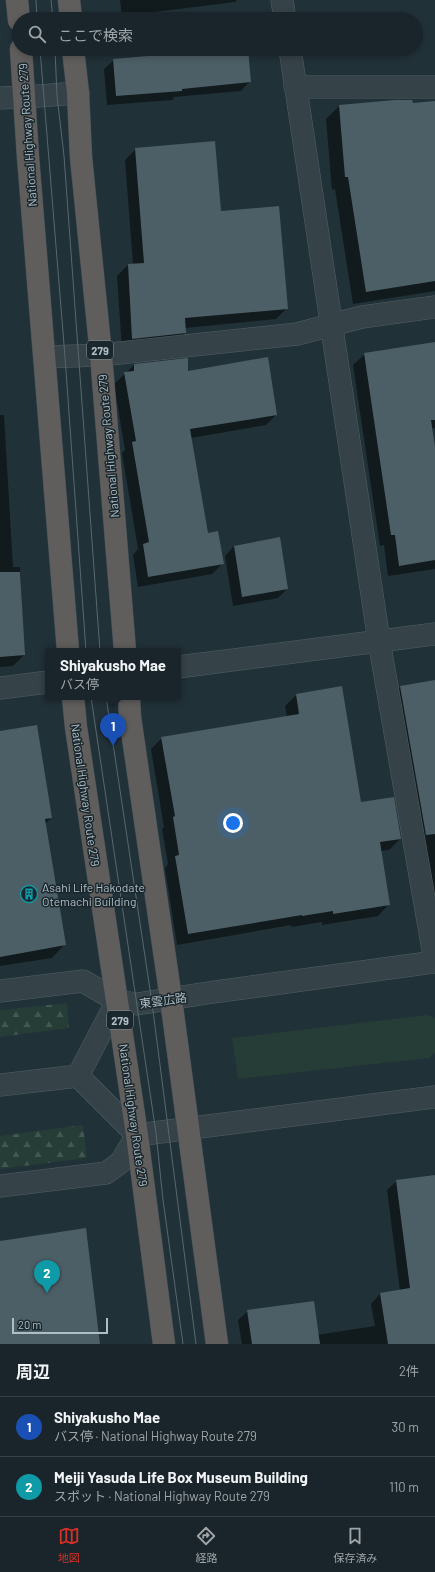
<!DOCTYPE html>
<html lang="ja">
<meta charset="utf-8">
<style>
:root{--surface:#19252a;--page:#222d32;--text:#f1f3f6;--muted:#9fa5a8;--line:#374247;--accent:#d93025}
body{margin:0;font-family:Barlow,"Noto Sans JP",sans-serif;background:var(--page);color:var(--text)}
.scale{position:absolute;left:12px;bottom:10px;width:96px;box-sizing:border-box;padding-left:4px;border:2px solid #afbec5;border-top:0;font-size:11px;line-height:14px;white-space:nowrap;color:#afbec5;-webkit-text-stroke:3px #1a272d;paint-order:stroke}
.you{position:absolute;left:233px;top:823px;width:14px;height:14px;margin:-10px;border:3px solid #fff;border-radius:50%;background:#1a73e8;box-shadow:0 0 0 6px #1a73e833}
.badge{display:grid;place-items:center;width:26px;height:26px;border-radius:50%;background:var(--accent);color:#fff;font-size:13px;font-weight:700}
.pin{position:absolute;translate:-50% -33px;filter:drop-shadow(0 1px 2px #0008)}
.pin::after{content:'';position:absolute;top:21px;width:14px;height:12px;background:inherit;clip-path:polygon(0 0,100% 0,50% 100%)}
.popup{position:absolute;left:45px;top:648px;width:136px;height:52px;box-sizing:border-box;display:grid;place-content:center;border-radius:0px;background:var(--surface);filter:drop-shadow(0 1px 3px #0005);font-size:13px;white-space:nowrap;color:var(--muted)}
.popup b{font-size:15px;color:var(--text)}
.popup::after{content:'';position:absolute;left:50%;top:100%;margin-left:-8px;border:8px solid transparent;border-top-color:var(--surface)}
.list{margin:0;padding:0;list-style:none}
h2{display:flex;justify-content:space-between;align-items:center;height:52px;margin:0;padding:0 16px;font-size:17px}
h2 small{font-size:13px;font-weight:400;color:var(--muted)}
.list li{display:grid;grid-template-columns:26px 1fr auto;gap:12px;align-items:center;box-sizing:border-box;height:60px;padding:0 16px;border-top:1px solid var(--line)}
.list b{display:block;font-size:15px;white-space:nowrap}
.list p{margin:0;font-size:13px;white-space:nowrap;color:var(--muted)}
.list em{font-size:13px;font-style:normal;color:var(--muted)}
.icon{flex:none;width:22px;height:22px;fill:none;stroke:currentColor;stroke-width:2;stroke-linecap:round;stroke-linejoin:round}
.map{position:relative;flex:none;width:435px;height:1344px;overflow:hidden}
.search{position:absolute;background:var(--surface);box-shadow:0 2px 6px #0003;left:12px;right:12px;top:12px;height:44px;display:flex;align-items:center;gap:10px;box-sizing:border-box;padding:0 14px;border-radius:22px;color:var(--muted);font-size:15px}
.sheet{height:172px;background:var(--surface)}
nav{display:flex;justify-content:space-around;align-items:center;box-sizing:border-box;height:56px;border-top:1px solid var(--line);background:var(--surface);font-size:11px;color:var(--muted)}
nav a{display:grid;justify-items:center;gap:2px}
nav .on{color:var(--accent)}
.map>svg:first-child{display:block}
</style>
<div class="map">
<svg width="435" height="1344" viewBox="0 0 435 1344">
<defs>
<pattern id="forest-firs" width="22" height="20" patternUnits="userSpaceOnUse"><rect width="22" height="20" fill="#263d37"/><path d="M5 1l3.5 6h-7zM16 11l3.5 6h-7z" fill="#435752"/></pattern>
</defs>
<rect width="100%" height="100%" fill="#213138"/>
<g fill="url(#forest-firs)">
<path d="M67,1003l2,25 -69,9v-27z"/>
<path d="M83,1125l4,33 -87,11v-33z"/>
</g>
<path fill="#263d37" d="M427,1015l8,3v35l-6,5 -191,21 -6,-41z"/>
<g fill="#0007">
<path d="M120,0h117l-2,2 -113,14z"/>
<path d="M182,49h65l3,32 -9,10 -67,6 -2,3 -65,5 -3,-36 10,-9 63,-6z"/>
<path d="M435,102v189l-82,13 -18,-115 -3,1 -6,-71 13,-13 73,-2z"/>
<path d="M136,149l84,63 67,96 -11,11 -91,9v5l-11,11 -52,5 -5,-73 11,-11 5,-1 -8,-104z"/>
<path d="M435,343v85l-4,1 4,24v116l-47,7 -4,-31 -4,1 -27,-181 12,-11z"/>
<path d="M134,365l53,7 89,43 -10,10 -75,13 16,96 15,30 -10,10 -74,13 -5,-32 5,-6 -16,-96 3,-3 -11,-66z"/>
<path d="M0,415h4l9,152h7l4,88 -11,11 -13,1z"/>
<path d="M234,546l53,43 -9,9 -45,8 -8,-50z"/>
<path d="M435,681v213l-5,1 -40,-198 10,-10z"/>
<path d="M296,695l64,109 40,35 -11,11 -9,1 9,53 -11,12 -56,9v-3l-31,5v-2l-114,20 -12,-77 3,-4 -6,-35 2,-2 -13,-78 11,-11 125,-21 -2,-11z"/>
<path d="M0,732l51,86 -6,6 19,121 -12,13 -52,8z"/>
<path d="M397,1181l38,6v157h-193l-4,-24 10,-9 69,24 58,-9 -4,-22 9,-10 20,-3 -13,-101z"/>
</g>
<g fill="#4d5f66">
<path d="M183,49h65l3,33 -69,7v2l-66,5 -3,-37 70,-6z"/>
<path d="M395,100h17l1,3 22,-2v180l-69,11 -18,-115h-3l-6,-72z"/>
<path d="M215,141l6,70 58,-5 9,103 -103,9 1,15 -54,6 -4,-75 16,-1 -9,-115z"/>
<path d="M435,342v78h-4l4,27v113l-36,6 -4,-31h-4l-27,-182z"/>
<path d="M268,357l9,58 -87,14 18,104 10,-2 6,33 -76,13 -5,-33 6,-2 -17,-100 4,-1 -12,-69 10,-1v-7l54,-6v13z"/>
<path d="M280,537l8,52 -46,8 -8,-51z"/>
<path d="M0,572h20l5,83 -25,2z"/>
<path d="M435,680v154l-9,1 -26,-149z"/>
<path d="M342,686l19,116 33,-5 7,42 -21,3 10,63 -57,9v-3l-31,5v-1l-114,19 -13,-78 4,-1 -6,-38 2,-1 -14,-79 138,-23 -3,-20z"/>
<path d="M37,725l15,93 -7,1 21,126 -66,12v-226z"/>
<path d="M435,1175v169h-47l-8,-51 30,-5 -14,-108z"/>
<path d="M86,1228l14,116h-100v-103z"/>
<path d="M314,1301l6,43h-68l-5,-34z"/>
</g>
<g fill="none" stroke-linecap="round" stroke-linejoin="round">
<g stroke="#526066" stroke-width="23">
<g id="minor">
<path d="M295,87h140"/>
<path d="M25,97l53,-4"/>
<path d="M45,357l56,-2 196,-21 65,-17 73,-10"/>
<path d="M178,667l257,-33"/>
<path d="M0,688l48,-6"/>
<path d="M0,991l83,-10 34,20"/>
<path d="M0,1186l106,-13 15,-11 16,-27"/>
</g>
</g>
<g stroke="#526066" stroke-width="23">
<g id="tertiary">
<path d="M282,0l3,19"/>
<path d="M290,49l89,592 56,320"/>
<path d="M0,98l25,-1"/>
<path d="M78,1076l39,-75 20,3 77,-12 221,-30"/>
<path d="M78,1076l59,59 298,-38"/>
<path d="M0,1085l78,-9"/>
</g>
</g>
<g stroke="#3f4d53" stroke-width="23">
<g id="trunk">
<path d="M17,0l2,20"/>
<path d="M69,0l2,19"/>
<path d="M21,49l7,108 40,494"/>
<path d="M73,49l5,44 3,64 20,198 24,296"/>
<path d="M73,697l3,30 61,408 27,209"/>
<path d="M129,697l1,20 41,282 46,345"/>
</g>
</g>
<use href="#minor" stroke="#354248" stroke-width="22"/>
<use href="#tertiary" stroke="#354248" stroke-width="22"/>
<use href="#trunk" stroke="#605e5d" stroke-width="22"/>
<g stroke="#57686f" stroke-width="1">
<path d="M36,0l1,19"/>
<path d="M51,0l2,19"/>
<path d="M40,49l25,308 21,294"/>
<path d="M55,49l2,47 7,60 36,495"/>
<path d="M91,697l65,436 7,67 20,144"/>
<path d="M106,697l46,306 44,341"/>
</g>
</g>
<defs>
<g id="building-ring" transform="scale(0.9)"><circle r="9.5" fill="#1a272d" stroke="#0f9aa8" stroke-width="1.5"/><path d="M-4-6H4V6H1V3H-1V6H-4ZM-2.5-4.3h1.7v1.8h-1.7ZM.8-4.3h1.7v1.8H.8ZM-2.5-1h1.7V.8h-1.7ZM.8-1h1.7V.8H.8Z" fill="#0f9aa8"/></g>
</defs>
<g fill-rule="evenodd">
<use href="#building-ring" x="29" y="894"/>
</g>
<g text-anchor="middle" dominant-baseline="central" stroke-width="3" stroke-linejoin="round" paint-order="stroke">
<g fill="#1a272d" stroke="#829197" stroke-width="1">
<rect x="87" y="341" width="26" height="18" rx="3"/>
<rect x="107" y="1011" width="26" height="18" rx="3"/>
</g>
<g font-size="11" font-weight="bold" fill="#afbec5">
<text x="100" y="350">279</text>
<text x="120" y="1020">279</text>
</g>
<g font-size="12" fill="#afbec5" stroke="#1a272d">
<text transform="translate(27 135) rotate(-94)">National Highway Route 279</text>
<text transform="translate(108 446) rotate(-95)">National Highway Route 279</text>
<text transform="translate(86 795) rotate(82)">National Highway Route 279</text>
<text transform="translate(163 1000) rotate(-8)">東雲広路</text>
<text transform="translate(134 1115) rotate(82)">National Highway Route 279</text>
</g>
<g font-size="12" fill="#afbec5" stroke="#1a272d" text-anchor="start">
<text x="42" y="887">Asahi Life Hakodate<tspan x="42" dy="14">Otemachi Building</tspan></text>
</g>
</g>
</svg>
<div class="scale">20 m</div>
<div class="you"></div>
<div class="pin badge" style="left:113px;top:746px;background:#1a4fb4">1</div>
<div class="popup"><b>Shiyakusho Mae</b>バス停</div>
<div class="pin badge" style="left:47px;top:1293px;background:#0f9aa8">2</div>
<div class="search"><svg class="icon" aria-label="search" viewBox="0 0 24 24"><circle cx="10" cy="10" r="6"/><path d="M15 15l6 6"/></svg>ここで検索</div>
</div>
<section class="sheet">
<h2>周辺<small>2件</small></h2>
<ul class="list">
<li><span class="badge" style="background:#1a4fb4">1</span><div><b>Shiyakusho Mae</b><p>バス停 · National Highway Route 279</p></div><em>30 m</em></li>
<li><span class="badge" style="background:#0f9aa8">2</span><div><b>Meiji Yasuda Life Box Museum Building</b><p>スポット · National Highway Route 279</p></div><em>110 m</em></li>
</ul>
</section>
<nav>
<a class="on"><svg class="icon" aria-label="map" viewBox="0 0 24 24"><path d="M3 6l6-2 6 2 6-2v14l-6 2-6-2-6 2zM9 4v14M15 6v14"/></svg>地図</a>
<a><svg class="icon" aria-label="directions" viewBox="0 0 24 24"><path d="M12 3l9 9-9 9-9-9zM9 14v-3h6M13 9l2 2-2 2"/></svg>経路</a>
<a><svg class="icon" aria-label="saved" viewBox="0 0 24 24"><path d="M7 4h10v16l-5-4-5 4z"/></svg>保存済み</a>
</nav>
